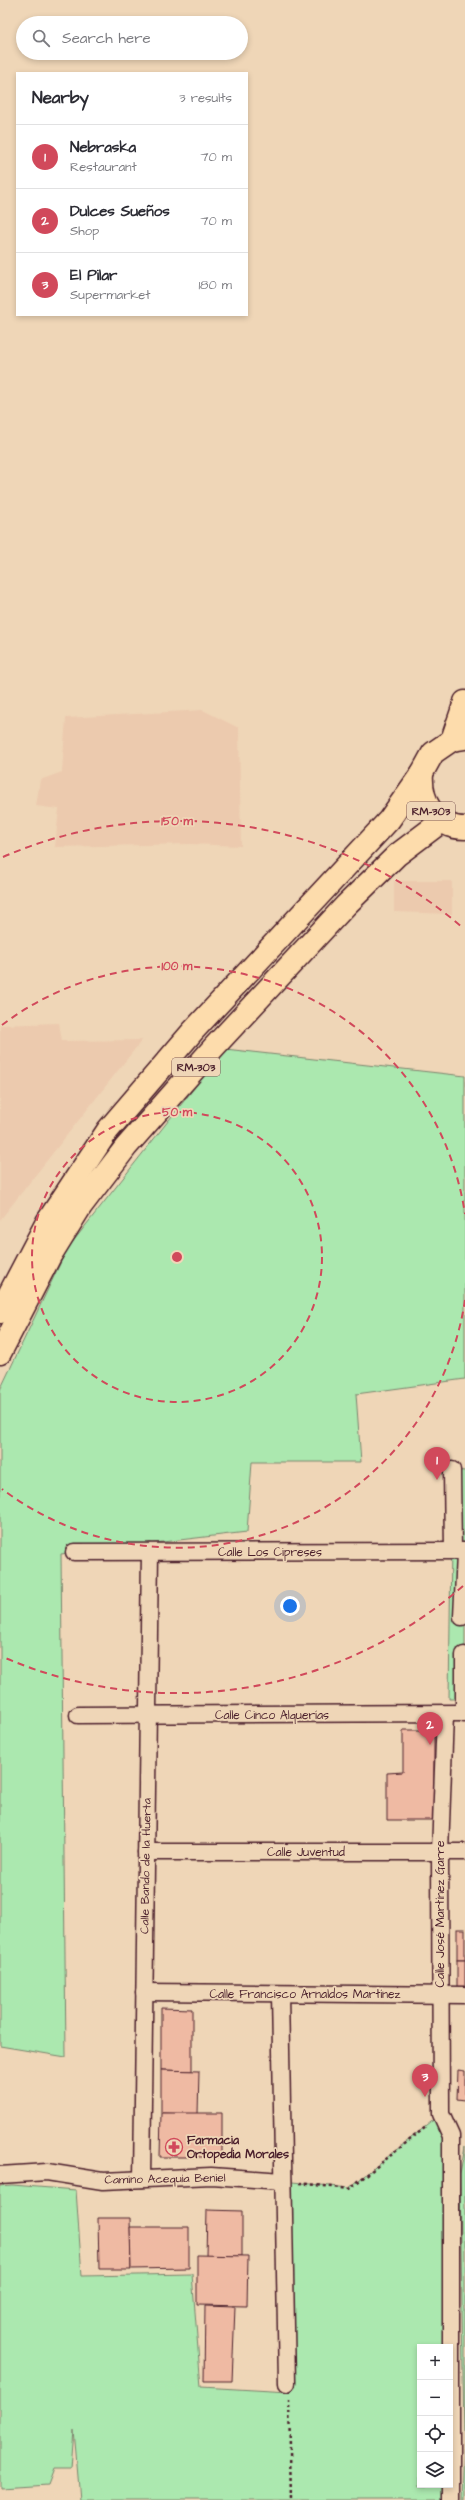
<!DOCTYPE html>
<meta charset="utf-8">
<style>
:root{--surface:#fff;--page:#f2f2f3;--text:#2b2b33;--muted:#7c7c81;--line:#e1e1e2;--accent:#d1495b}
body{margin:0;font-family:"Architects Daughter",sans-serif;background:var(--page);color:var(--text)}
.controls{position:absolute;right:12px;bottom:12px;display:grid;overflow:hidden;border-radius:0px;box-shadow:0 2px 6px #0003}
.controls button{width:36px;height:36px;display:grid;place-items:center;padding:0;border:0;border-bottom:1px solid var(--line);background:var(--surface);color:var(--text);font:20px sans-serif}
.you{position:absolute;left:290px;top:1606px;width:14px;height:14px;margin:-10px;border:3px solid #fff;border-radius:50%;background:#1a73e8;box-shadow:0 0 0 6px #1a73e833}
.badge{display:grid;place-items:center;width:26px;height:26px;border-radius:50%;background:var(--accent);color:#fff;font-size:13px;font-weight:700}
.pin{position:absolute;translate:-50% -33px;filter:drop-shadow(0 1px 2px #0008)}
.pin::after{content:'';position:absolute;top:21px;width:14px;height:12px;background:inherit;clip-path:polygon(0 0,100% 0,50% 100%)}
.list{margin:0;padding:0;list-style:none}
h2{display:flex;justify-content:space-between;align-items:center;height:52px;margin:0;padding:0 16px;font-size:17px}
h2 small{font-size:13px;font-weight:400;color:var(--muted)}
.list li{display:grid;grid-template-columns:26px 1fr auto;gap:12px;align-items:center;box-sizing:border-box;height:64px;padding:0 16px;border-top:1px solid var(--line)}
.list b{display:block;font-size:15px;white-space:nowrap}
.list p{margin:0;font-size:13px;white-space:nowrap;color:var(--muted)}
.list em{font-size:13px;font-style:normal;color:var(--muted)}
.icon{flex:none;width:22px;height:22px;fill:none;stroke:currentColor;stroke-width:2;stroke-linecap:round;stroke-linejoin:round}
.map{position:relative;flex:none;width:465px;height:2500px;overflow:hidden}
.search{position:absolute;background:var(--surface);box-shadow:0 2px 6px #0003;left:16px;top:16px;width:232px;height:44px;display:flex;align-items:center;gap:10px;box-sizing:border-box;padding:0 14px;border-radius:22px;color:var(--muted);font-size:15px}
.panel{position:absolute;background:var(--surface);box-shadow:0 2px 6px #0003;left:16px;top:72px;width:232px;height:244px;border-radius:0px}
.map>svg:first-child{display:block}
</style>
<div class="map">
<svg width="465" height="2500" viewBox="0 0 465 2500">
<rect width="100%" height="100%" fill="#efd6b7"/>
<filter id="ink" filterUnits="userSpaceOnUse"><feTurbulence type="fractalNoise" baseFrequency=".025" numOctaves="2"/><feDisplacementMap in="SourceGraphic" scale="8" xChannelSelector="R" yChannelSelector="G"/><feConvolveMatrix kernelMatrix="1 2 1 2 8 2 1 2 1" color-interpolation-filters="sRGB"/></filter>
<g filter="url(#ink)">
<g fill="#eccaae">
<path d="M203,710l36,18 2,118 -52,-2 -134,3 4,-38 -23,-3 4,-26 22,-8 4,-54z"/>
<path d="M394,881h58v33l-58,-2z"/>
<path d="M59,1023l3,18 80,-1 -142,180v-195z"/>
</g>
<g fill="#abe8af" stroke="#7a846d" fill-rule="evenodd">
<path d="M225,1049l240,27v303l-109,15 5,68h-109l-5,70 -186,22 5,503 -66,-11v-656l67,-141z"/>
<path d="M452,1470l13,1v228h-16z"/>
<path d="M441,2114l10,22v364h-371l-6,-70 -3,39h-17l-6,16 -48,3v-302l12,-1 64,5 6,86 110,-2 9,113 88,5 -6,-211 66,7zM420,2347h30v138h-30z"/>
<path d="M465,2146v354h-3l2,-60 -4,-265z"/>
</g>
<g fill="#efbaa3" stroke="#4a1f2b">
<path d="M403,1730h31v90h-47v-47l16,-1z"/>
<rect x="457" y="1929" width="8" height="31"/>
<rect x="457" y="1960" width="8" height="28"/>
<path d="M161,2008l31,1v62l-31,-1z"/>
<path d="M161,2070l38,1 -1,43 -37,-1z"/>
<path d="M458,2070l7,1v29l-8,-1z"/>
<path d="M161,2113h61v44h-62z"/>
<path d="M207,2210l35,1v45h-36z"/>
<path d="M98,2218h32l1,51h-32z"/>
<path d="M130,2227h59v41l-58,1z"/>
<path d="M197,2255l51,1 -1,50 -50,-1z"/>
<path d="M205,2306l30,1 -3,74h-28z"/>
</g>
<g fill="none" stroke-linecap="round" stroke-linejoin="round">
<g stroke="#4a1f2b" stroke-width="19">
<g id="minor">
<path d="M452,1470l1,81"/>
<path d="M74,1552l391,-1"/>
<path d="M462,1617l3,-63"/>
<path d="M464,1714v-59"/>
<path d="M78,1715l387,-2"/>
<path d="M445,1715l-5,137 1,262 10,22v364"/>
<path d="M146,1852h319"/>
<path d="M144,1992l321,3"/>
<path d="M280,1994l7,389"/>
<path d="M0,2175l47,-3 56,9 108,-5 72,5"/>
<path d="M142,2179l8,-627"/>
</g>
</g>
<g stroke="#4a1f2b" stroke-width="25">
<g id="trunk">
<path d="M452,740l13,-38"/>
<path d="M422,773c-2,27 12,55 43,55"/>
<path d="M0,1312l47,-90 61,-92 85,-99 196,-211 33,-47 11,-20 19,-13 13,-2"/>
<path d="M0,1353l50,-97 31,-50 45,-59 88,-100 132,-142 51,-50 45,-34"/>
</g>
</g>
<g stroke="#4a1f2b" stroke-width="2.5" stroke-dasharray="3 3" stroke-linecap="butt">
<path d="M300,2183l49,6 78,-63"/>
<path d="M289,2399l2,101"/>
</g>
<use href="#minor" stroke="#efd6b7" stroke-width="16"/>
<use href="#trunk" stroke="#fddcac" stroke-width="22"/>
</g>
</g>
<g fill="none" stroke="#d1495b" stroke-width="2" stroke-dasharray="7 5">
<circle cx="177" cy="1257" r="145"/>
<path d="M465 1300A291 291 0 0 1 2 1489M2 1025A291 291 0 0 1 465 1214"/>
<path d="M463 1586A436 436 0 0 1 3 1657M3 857A436 436 0 0 1 463 928"/>
</g>
<defs>
<g id="pharmacy-ring" transform="scale(0.9)"><circle r="9.5" fill="#efd6b7" stroke="#d1495b" stroke-width="1.5"/><path d="M-2-6h4v4h4v4h-4v4h-4v-4h-4v-4h4Z" fill="#d1495b"/></g>
</defs>
<g fill-rule="evenodd">
<use href="#pharmacy-ring" x="174" y="2147"/>
</g>
<g text-anchor="middle" dominant-baseline="central" stroke-width="3.5" stroke-linejoin="round" paint-order="stroke">
<g fill="#efd6b7" stroke="#7c5655" stroke-width="1">
<rect x="407" y="802" width="48" height="18" rx="3"/>
<rect x="172" y="1058" width="48" height="18" rx="3"/>
</g>
<g font-size="11" font-weight="bold" fill="#4a1f2b">
<text x="431" y="811">RM-303</text>
<text x="196" y="1067">RM-303</text>
</g>
<g font-size="12" fill="#4a1f2b" stroke="#efd6b7">
<text x="270" y="1552">Calle Los Cipreses</text>
<text x="272" y="1715">Calle Cinco Alquerías</text>
<text x="306" y="1852">Calle Juventud</text>
<text transform="translate(146 1866) rotate(-89)">Calle Bando de la Huerta</text>
<text transform="translate(440 1914) rotate(-90)">Calle José Martínez Garre</text>
<text x="305" y="1994">Calle Francisco Arnaldos Martínez</text>
<text transform="translate(165 2179) rotate(-1)">Camino Acequia Beniel</text>
</g>
<g font-size="12" font-weight="bold" fill="#4a1f2b" stroke="#efd6b7" text-anchor="start">
<text x="187" y="2140">Farmacia<tspan x="187" dy="14">Ortopedia Morales</tspan></text>
</g>
</g>
<circle cx="177" cy="1257" r="6" fill="#d1495b" stroke="#efd6b7" stroke-width="2"/>
<g font-size="12" text-anchor="middle" font-weight="bold" fill="#d1495b" stroke="#efd6b7" stroke-width="3.5" stroke-linejoin="round" paint-order="stroke">
<text x="177" y="825">150 m</text>
<text x="177" y="970">100 m</text>
<text x="177" y="1116">50 m</text>
</g>
</svg>
<div class="controls">
<button>+</button>
<button>−</button>
<button><svg class="icon" aria-label="locate" viewBox="0 0 24 24"><circle cx="12" cy="12" r="6"/><path d="M12 2v4M12 18v4M2 12h4M18 12h4"/></svg></button>
<button><svg class="icon" aria-label="layers" viewBox="0 0 24 24"><path d="M12 4l9 5-9 5-9-5zM3 14l9 5 9-5"/></svg></button>
</div>
<div class="you"></div>
<div class="pin badge" style="left:437px;top:1480px">1</div>
<div class="pin badge" style="left:430px;top:1745px">2</div>
<div class="pin badge" style="left:425px;top:2097px">3</div>
<div class="search"><svg class="icon" aria-label="search" viewBox="0 0 24 24"><circle cx="10" cy="10" r="6"/><path d="M15 15l6 6"/></svg>Search here</div>
<section class="panel">
<h2>Nearby<small>3 results</small></h2>
<ul class="list">
<li><span class="badge">1</span><div><b>Nebraska</b><p>Restaurant</p></div><em>70 m</em></li>
<li><span class="badge">2</span><div><b>Dulces Sueños</b><p>Shop</p></div><em>70 m</em></li>
<li><span class="badge">3</span><div><b>El Pilar</b><p>Supermarket</p></div><em>180 m</em></li>
</ul>
</section>
</div>
